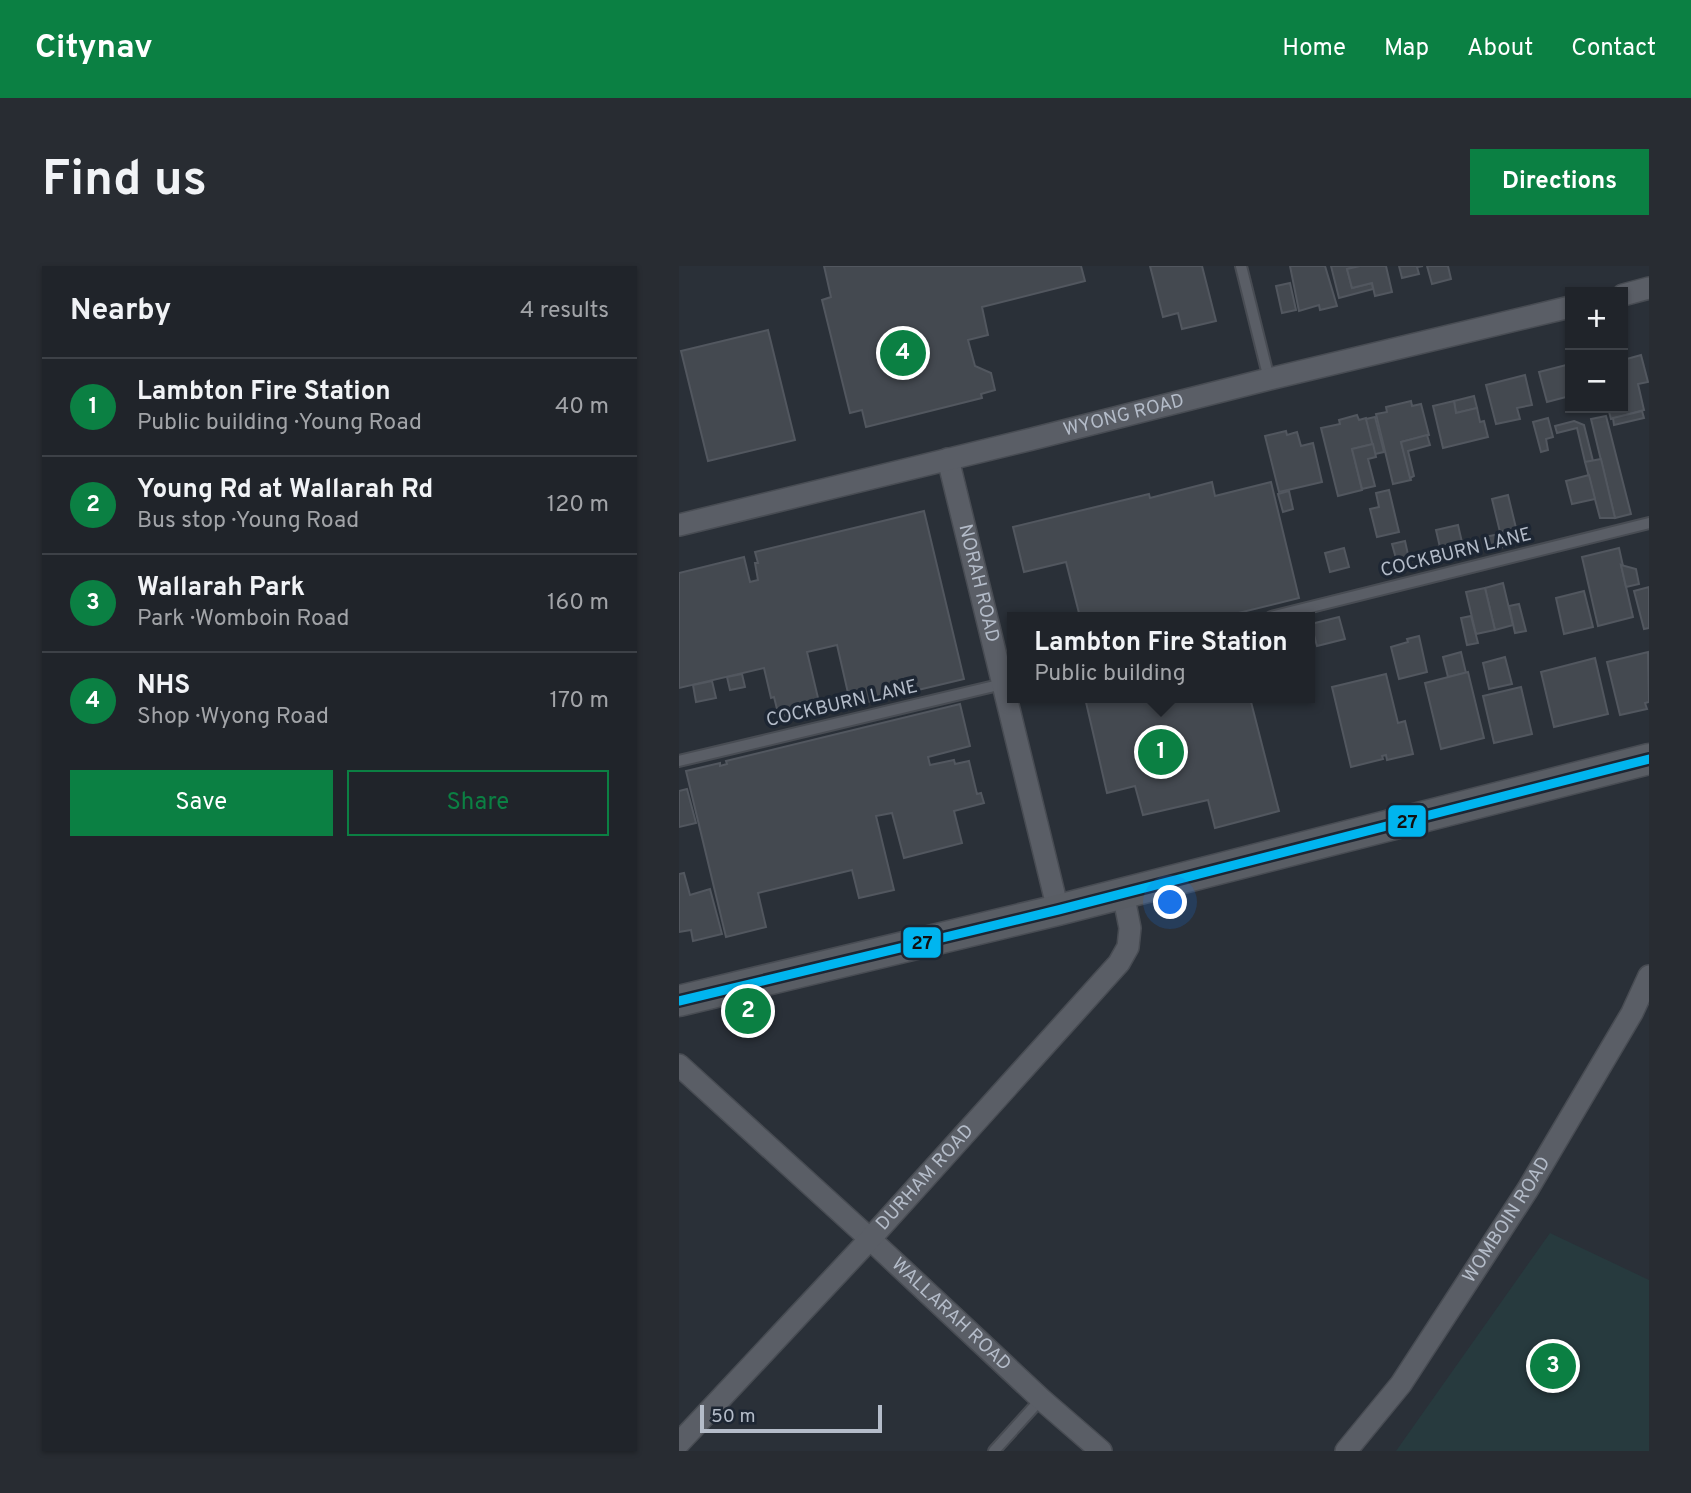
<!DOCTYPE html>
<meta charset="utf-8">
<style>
:root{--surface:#20242a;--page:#282c32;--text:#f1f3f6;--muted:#a2a4a8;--line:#3d4147;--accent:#0b8043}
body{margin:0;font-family:Overpass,sans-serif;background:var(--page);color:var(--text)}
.controls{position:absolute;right:21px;top:21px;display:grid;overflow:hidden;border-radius:0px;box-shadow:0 2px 5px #0004}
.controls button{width:63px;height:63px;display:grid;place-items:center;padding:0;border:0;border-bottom:2px solid var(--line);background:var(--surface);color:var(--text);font:35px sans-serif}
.scale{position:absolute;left:21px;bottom:18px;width:182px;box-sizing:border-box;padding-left:7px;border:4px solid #b4bcc9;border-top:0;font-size:19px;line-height:24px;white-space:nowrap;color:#b4bcc9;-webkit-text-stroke:5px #1d2633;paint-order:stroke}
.you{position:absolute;left:492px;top:637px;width:24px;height:24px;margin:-18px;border:5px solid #fff;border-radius:50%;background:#1a73e8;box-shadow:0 0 0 10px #1a73e833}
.badge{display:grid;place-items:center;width:46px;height:46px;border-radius:50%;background:var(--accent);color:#fff;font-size:23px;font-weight:700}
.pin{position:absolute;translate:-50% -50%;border:4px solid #fff;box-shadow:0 2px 7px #0006}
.popup{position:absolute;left:328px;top:346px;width:308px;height:91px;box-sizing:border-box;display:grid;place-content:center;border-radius:0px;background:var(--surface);filter:drop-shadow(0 2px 5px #0005);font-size:23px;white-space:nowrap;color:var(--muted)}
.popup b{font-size:26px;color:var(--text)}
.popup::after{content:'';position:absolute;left:50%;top:100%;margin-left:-14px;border:14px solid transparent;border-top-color:var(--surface)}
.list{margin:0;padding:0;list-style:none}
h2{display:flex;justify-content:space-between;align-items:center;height:91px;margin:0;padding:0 28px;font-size:30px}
h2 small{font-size:23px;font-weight:400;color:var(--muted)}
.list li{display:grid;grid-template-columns:46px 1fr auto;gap:21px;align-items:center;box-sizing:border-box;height:98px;padding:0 28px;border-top:2px solid var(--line)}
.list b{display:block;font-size:26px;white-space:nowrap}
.list p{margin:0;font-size:23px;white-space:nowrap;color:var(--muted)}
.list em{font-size:23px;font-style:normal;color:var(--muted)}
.actions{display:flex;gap:14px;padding:21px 28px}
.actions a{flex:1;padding:16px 0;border:2px solid var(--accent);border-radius:0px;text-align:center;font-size:24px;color:var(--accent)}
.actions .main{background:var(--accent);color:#fff}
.map{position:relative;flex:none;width:970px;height:1185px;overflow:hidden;border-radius:0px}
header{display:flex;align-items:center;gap:42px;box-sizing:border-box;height:98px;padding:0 35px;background:var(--accent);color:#fff}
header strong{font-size:33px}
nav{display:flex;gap:38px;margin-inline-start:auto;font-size:24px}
.intro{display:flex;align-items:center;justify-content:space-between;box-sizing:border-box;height:168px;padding:0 42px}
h1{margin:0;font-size:49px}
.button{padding:18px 32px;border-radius:0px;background:var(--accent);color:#fff;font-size:24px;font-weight:700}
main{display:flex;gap:42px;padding:0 42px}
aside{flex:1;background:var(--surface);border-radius:0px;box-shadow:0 2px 5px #0004}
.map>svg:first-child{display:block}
</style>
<header>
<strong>Citynav</strong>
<nav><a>Home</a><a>Map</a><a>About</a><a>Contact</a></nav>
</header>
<div class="intro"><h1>Find us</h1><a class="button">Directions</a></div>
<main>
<aside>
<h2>Nearby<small>4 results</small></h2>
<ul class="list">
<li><span class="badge">1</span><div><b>Lambton Fire Station</b><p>Public building · Young Road</p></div><em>40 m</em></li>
<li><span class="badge">2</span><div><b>Young Rd at Wallarah Rd</b><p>Bus stop · Young Road</p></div><em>120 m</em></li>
<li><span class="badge">3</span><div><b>Wallarah Park</b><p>Park · Womboin Road</p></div><em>160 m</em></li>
<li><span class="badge">4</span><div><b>NHS</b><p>Shop · Wyong Road</p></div><em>170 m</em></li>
</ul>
<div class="actions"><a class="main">Save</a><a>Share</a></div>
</aside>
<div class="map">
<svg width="970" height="1185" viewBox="0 0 970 1185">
<rect width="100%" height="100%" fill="#2a3038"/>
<path fill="#273a3e" d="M871,967l99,47v171h-253z"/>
<g fill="#444950" stroke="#52575f" stroke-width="2">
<path d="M145,0h257l4,15 -103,26 6,28 -20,5 7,26 16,7 4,17 -14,4 1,4 -116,29 -4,-17 -12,3 -28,-113 9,-3z"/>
<path d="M471,0h52l14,55 -34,8 -4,-16 -15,4z"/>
<path d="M611,0h35l12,40 -17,4 -1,-5 -20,6z"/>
<path d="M652,0h29l-13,3 5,19 20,-5 1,6 -34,9z"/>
<path d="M681,0h26l6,26 -17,4 -3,-13 -20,5 -5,-19z"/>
<path d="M720,0h24l-6,1 2,7 -17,4z"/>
<path d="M748,0h21l3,13 -19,5z"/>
<path d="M611,17l6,27 -14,3 -6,-27z"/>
<path d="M89,64l27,110 -87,21 -27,-110z"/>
<path d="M962,89l7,27 -10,2 6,26 -33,9 -3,-11h15v-48z"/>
<path d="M891,98v32l-23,6 -8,-30z"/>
<path d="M846,109l7,30 -15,3 3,11 -24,5 -10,-39z"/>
<path d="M795,130l3,12 -21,5 -2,-12z"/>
<path d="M732,135l1,5 9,-2 8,31 -28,7 10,38 -18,4 -17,-70 11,-2 -1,-5z"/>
<path d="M775,135l2,12 21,-5 3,14 4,-1 4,16 -45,11 -10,-42z"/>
<path d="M963,145l2,7 -30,7 -1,-7z"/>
<path d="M678,149l2,5 7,-2 7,26 -21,5 10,41 -24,6 -17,-68 19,-4 -1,-4z"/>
<path d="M927,150l25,98 -16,4 -24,-99z"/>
<path d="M696,151l9,35 -9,2 -9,-35z"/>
<path d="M869,152l5,19 -7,2 2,11 -7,2 -8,-30z"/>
<path d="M895,155l10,4 9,36 -8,1 -8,-34 -20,5 -2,-7z"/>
<path d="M607,165l1,4 10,-3 4,14 12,-3 9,39 -43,10 -14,-56z"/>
<path d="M748,169l3,10 -22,6 6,25 -4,2 -9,-36z"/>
<path d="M694,178l3,13 -8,2 7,27 -13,3 -10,-40z"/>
<path d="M922,193l14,59h-15l-15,-56z"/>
<path d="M910,209l6,24 -23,5 -6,-23z"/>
<path d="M533,216l3,14 56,-14 28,116 -77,19h-142l-14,-55 -42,10 -11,-45 136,-33 1,4z"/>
<path d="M710,224l10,42 -22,5 -7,-28 9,-2 -3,-14z"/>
<path d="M610,225l4,18 -10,3 -5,-18z"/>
<path d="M829,229l8,33 -16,4 -8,-33z"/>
<path d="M245,245l40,168 -113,27 -14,-61 -30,7 12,50 -29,8 1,5 -12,2 -5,-20 -3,1 -7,-30 -85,20v-115l65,-16 6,25 8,-2 -3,-17h3l-3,-11z"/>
<path d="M779,259l6,26 -22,5 -6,-26z"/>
<path d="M825,267l3,13 -19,5 -3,-14z"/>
<path d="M726,275l4,18 -12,3 -5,-18z"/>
<path d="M665,282l5,19 -19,5 -5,-19z"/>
<path d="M940,282l4,18 -2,-1 12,52 -35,9 -16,-69z"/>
<path d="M942,299l15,4 3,15 -13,3z"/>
<path d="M824,317l10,42 -18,5 -10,-42z"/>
<path d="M970,321v41l-5,1 -10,-38z"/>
<path d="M806,322l10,42 -19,4 -10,-42z"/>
<path d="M905,325l9,36 -29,7 -8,-36z"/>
<path d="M840,338l7,27 -11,2 -6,-27z"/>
<path d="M792,350l7,27 -11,2 -6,-27z"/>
<path d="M660,351l6,22 -28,7 -6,-22z"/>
<path d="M740,370l8,36 -28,7 -8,-32 17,-5 -1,-3z"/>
<path d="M782,386l5,21 -18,4 -5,-20z"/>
<path d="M969,386l1,50 -4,1 2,6 -27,6 -13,-53z"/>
<path d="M826,391l7,27 -23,5 -6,-26z"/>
<path d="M916,392l13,56 -54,13 -13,-55z"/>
<path d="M789,406l16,66 -43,11 -16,-66z"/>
<path d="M63,408l3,13 -15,3 -3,-13z"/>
<path d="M707,408l12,49 7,-2 8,33 -26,6 -1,-5 -4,1 1,3 -32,8 -19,-80z"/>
<path d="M33,415l4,17 -20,4 -3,-17z"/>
<path d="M842,421l11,47 -38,9 -11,-47z"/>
<path d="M406,432h165l29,113 -64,17 -7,-28 -65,15 -8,-29 -28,7z"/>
<path d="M281,438l10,42 -42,11 2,8 24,-5 1,4 14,-3 8,33 4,-1 3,10 -30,8 8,32 -58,15 -12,-45 -16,3 18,74 -35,8 -7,-28 -94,23 8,34 -40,10 -40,-166 34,-8v3l7,-2 -1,-3z"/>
<path d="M8,523l9,34 -17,4v-36z"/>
<path d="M5,607l6,22 20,-6 12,45 -29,7 -2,-11 -12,2v-58z"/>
</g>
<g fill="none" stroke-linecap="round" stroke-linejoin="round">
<g stroke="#484c53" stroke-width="14">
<g id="lane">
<path d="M562,0l28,113"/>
<path d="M592,351l378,-94"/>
<path d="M0,495l328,-78"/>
<path d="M315,1185l47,-52"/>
</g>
</g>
<g stroke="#484c53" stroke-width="24">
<g id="street">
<path d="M944,29l26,-7"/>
<path id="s1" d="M269,193l110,451"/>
<path id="s2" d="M0,259l353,-86 237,-60 301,-72"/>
<path id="s3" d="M0,799l191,174 171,160 60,52"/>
<path id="s4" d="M0,1177l191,-204 249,-276 9,-16 2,-19 -7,-35"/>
<path id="s5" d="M667,1185l55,-67 127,-195 104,-176 17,-37"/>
</g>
</g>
<g stroke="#484c53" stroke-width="33">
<path id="secondary" d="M0,735l379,-91 591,-151"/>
</g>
<use href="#lane" stroke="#5a5e66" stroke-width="10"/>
<use href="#street" stroke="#5a5e66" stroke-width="21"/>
<use href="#secondary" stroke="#595d64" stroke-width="30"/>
<g stroke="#1d2633" stroke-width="14">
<path id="bus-1" d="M0,735l379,-91 591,-151"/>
</g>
<use href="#bus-1" stroke="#00b5ef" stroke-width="9"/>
</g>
<g text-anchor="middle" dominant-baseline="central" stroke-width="7" stroke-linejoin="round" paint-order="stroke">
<g font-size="19" fill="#b4bcc9" stroke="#1d2633">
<text stroke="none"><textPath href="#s2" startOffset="458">WYONG ROAD</textPath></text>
<text transform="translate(777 287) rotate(-14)">COCKBURN LANE</text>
<text stroke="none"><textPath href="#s1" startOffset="128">NORAH ROAD</textPath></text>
<text transform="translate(163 438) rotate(-13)">COCKBURN LANE</text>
<text stroke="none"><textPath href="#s4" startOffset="362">DURHAM ROAD</textPath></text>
<text stroke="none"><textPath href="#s5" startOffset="282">WOMBOIN ROAD</textPath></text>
<text stroke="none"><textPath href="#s3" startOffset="369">WALLARAH ROAD</textPath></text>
</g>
</g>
<g stroke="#1d2633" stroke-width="2.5">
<rect x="708" y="538" width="40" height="34" rx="7" fill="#00b5ef"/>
<rect x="223" y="660" width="40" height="33" rx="7" fill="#00b5ef"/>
</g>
<g font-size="19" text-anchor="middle" font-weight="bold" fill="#111">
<text x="728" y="562">27</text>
<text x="243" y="683">27</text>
</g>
</svg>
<div class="controls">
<button>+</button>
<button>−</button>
</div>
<div class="scale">50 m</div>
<div class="you"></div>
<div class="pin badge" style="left:482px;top:486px">1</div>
<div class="popup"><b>Lambton Fire Station</b>Public building</div>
<div class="pin badge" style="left:69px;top:745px">2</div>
<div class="pin badge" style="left:874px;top:1100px">3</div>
<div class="pin badge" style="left:224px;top:87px">4</div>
</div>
</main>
